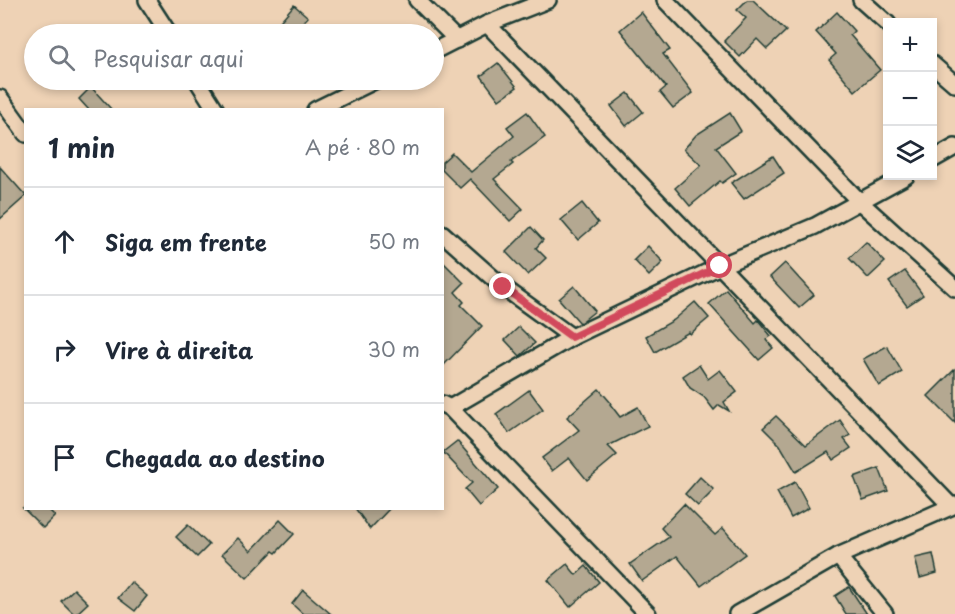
<!DOCTYPE html>
<html lang="pt">
<meta charset="utf-8">
<style>
:root{--surface:#fff;--page:#f6f6f7;--text:#1f2937;--muted:#747a83;--line:#e0e1e3}
body{margin:0;font-family:"Playpen Sans",sans-serif;background:var(--page);color:var(--text)}
.controls{position:absolute;right:18px;top:18px;display:grid;overflow:hidden;border-radius:0px;box-shadow:0 3px 9px #0003}
.controls button{width:54px;height:54px;display:grid;place-items:center;padding:0;border:0;border-bottom:2px solid var(--line);background:var(--surface);color:var(--text);font:30px sans-serif}
.stop{position:absolute;width:18px;height:18px;margin:-14px;border:4px solid #d1495b;border-radius:50%;background:#fff}
.stop.end{background:#d1495b;border-color:#fff;box-shadow:0 2px 6px #0008}
.list{margin:0;padding:0;list-style:none}
h2{display:flex;justify-content:space-between;align-items:center;height:78px;margin:0;padding:0 24px;font-size:26px}
h2 small{font-size:20px;font-weight:400;color:var(--muted)}
.list li{display:grid;grid-template-columns:39px 1fr auto;gap:18px;align-items:center;box-sizing:border-box;height:108px;padding:0 24px;border-top:2px solid var(--line)}
.list b{display:block;font-size:22px;white-space:nowrap}
.list em{font-size:20px;font-style:normal;color:var(--muted)}
.icon{flex:none;width:33px;height:33px;fill:none;stroke:currentColor;stroke-width:2;stroke-linecap:round;stroke-linejoin:round}
.map{position:relative;flex:none;width:955px;height:614px;overflow:hidden}
.search{position:absolute;background:var(--surface);box-shadow:0 3px 9px #0003;left:24px;top:24px;width:420px;height:66px;display:flex;align-items:center;gap:15px;box-sizing:border-box;padding:0 21px;border-radius:33px;color:var(--muted);font-size:22px}
.panel{position:absolute;background:var(--surface);box-shadow:0 3px 9px #0003;left:24px;top:108px;width:420px;height:402px;border-radius:0px}
.map>svg:first-child{display:block}
</style>
<div class="map">
<svg width="955" height="614" viewBox="0 0 955 614">
<rect width="100%" height="100%" fill="#eed2b5"/>
<filter id="ink" filterUnits="userSpaceOnUse"><feTurbulence type="fractalNoise" baseFrequency=".0167" numOctaves="2"/><feDisplacementMap in="SourceGraphic" scale="12" xChannelSelector="R" yChannelSelector="G"/><feConvolveMatrix kernelMatrix="1 2 1 2 8 2 1 2 1" color-interpolation-filters="sRGB"/></filter>
<g filter="url(#ink)">
<g fill="#b4a891" stroke="#1f3d34" stroke-width="1.5">
<path d="M747,0h6l33,31 -19,18 -10,-10 -17,18 -16,-16 22,-23 -9,-8z"/>
<path d="M294,5l14,12 -16,17h-23z"/>
<path d="M641,12l29,38 -7,4 30,39 -20,15 -13,-16 6,-5 -46,-57z"/>
<path d="M837,12l17,19 -4,4 30,35 -25,21 -26,-31 7,-6 -20,-22z"/>
<path d="M498,63l19,24 -18,13 -18,-24z"/>
<path d="M91,87l21,23h-23l-10,-11z"/>
<path d="M628,93l15,19 -17,14 -15,-20z"/>
<path d="M527,112l18,25 -34,25 2,2 -19,15 29,30 -13,12 -40,-42 -10,9 -18,-18v-8l10,-9 19,19 43,-36 -7,-9z"/>
<path d="M730,113l11,18 -25,16 20,26 -14,10 -2,-2 -30,25 -15,-18 26,-23 -17,-16 12,-14z"/>
<path d="M773,156l11,17 -40,26 -13,-16z"/>
<path d="M0,167l26,29 -26,23z"/>
<path d="M582,203l16,20 -20,17 -17,-20z"/>
<path d="M531,227l12,13 -7,8 10,10 -18,17 -22,-23z"/>
<path d="M866,242l19,20 -17,16 -19,-20z"/>
<path d="M648,246l15,16 -14,14 -15,-16z"/>
<path d="M442,261l22,22 -9,9 9,10 -3,3 21,21 -40,41z"/>
<path d="M785,263l29,32 -15,13 -29,-31z"/>
<path d="M905,271l18,24 -16,11 -18,-24z"/>
<path d="M574,286l21,25 -15,12 -21,-24z"/>
<path d="M726,289l29,34 3,-3 13,16 -5,4 7,8 -14,12 -50,-56z"/>
<path d="M695,302l14,16 -19,16 -1,-2 -34,20 -9,-16 28,-16z"/>
<path d="M519,327l16,16 -15,13 -15,-16z"/>
<path d="M887,346l15,26 -23,14 -16,-27z"/>
<path d="M699,365l9,14 12,-9 17,22 -13,10 5,9 -10,-6 -5,5 -10,-13 -14,-9 -7,-12z"/>
<path d="M955,369v54l-27,-27z"/>
<path d="M599,389l12,14 -1,1 10,13 18,-10 10,19 -40,20 9,9 -30,25 -18,-22 -17,13 -10,-13 37,-28 -12,-13z"/>
<path d="M529,390l14,19 -34,24 -13,-19z"/>
<path d="M776,416l30,29 34,-25 10,15 -6,4 7,9 -18,12 -5,-8 -32,20 -16,-27 -17,-17z"/>
<path d="M457,441l41,48 -19,17 -14,-17 7,-6 -29,-31z"/>
<path d="M879,468l9,23 -25,9 -9,-23z"/>
<path d="M700,477l14,13 -16,16 -13,-12z"/>
<path d="M795,482l14,26 -18,10 -14,-26z"/>
<path d="M684,504l31,31 8,-7 22,26 -44,32 -24,-30 -35,25 -12,-17 39,-27 -8,-9z"/>
<path d="M23,508h24l8,8 -12,12z"/>
<path d="M355,508h35l-20,21z"/>
<path d="M280,520l14,14 -18,19 -3,-2 -26,27 -25,-24 16,-16 13,13z"/>
<path d="M188,525l21,20 -12,12 -21,-20z"/>
<path d="M933,554l4,19 -17,5 -5,-20z"/>
<path d="M567,564l9,11 10,-9 13,16 -29,25 -22,-27z"/>
<path d="M131,582l16,14 -12,15 -17,-13z"/>
<path d="M849,587l18,27h-21l-11,-18z"/>
<path d="M74,589l14,14 -12,11h-2l-13,-13z"/>
<path d="M303,590l28,24h-28l-11,-10z"/>
</g>
<g fill="none" stroke-linecap="round" stroke-linejoin="round">
<g stroke="#1f3d34" stroke-width="20">
<g id="minor">
<path d="M147,0l22,34"/>
<path d="M417,0l40,40"/>
<path d="M665,0l195,202 95,86"/>
<path d="M861,0l27,24"/>
<path d="M487,24l464,482"/>
<path d="M434,51l53,-27 61,-24"/>
<path d="M932,64l23,20"/>
<path d="M197,80l19,30"/>
<path d="M0,98l26,36"/>
<path d="M315,110l61,-30"/>
<path d="M932,160l23,-13"/>
<path d="M442,233l61,54 69,50"/>
<path d="M442,404l8,4 198,206"/>
<path d="M450,408l122,-71 148,-71 95,-40 91,-50"/>
<path d="M838,556l47,58"/>
<path d="M737,614l101,-58 117,-51"/>
</g>
</g>
<use href="#minor" stroke="#eed2b5" stroke-width="15"/>
</g>
</g>
<g fill="none" stroke-linecap="round" stroke-linejoin="round" filter="url(#ink)">
<path stroke="#d1495b" stroke-width="8" d="M503,287l69,50 148,-71"/>
</g>
</svg>
<div class="controls">
<button>+</button>
<button>−</button>
<button><svg class="icon" aria-label="layers" viewBox="0 0 24 24"><path d="M12 4l9 5-9 5-9-5zM3 14l9 5 9-5"/></svg></button>
</div>
<div class="stop" style="left:720px;top:266px"></div>
<div class="stop end" style="left:503px;top:287px"></div>
<div class="search"><svg class="icon" aria-label="search" viewBox="0 0 24 24"><circle cx="10" cy="10" r="6"/><path d="M15 15l6 6"/></svg>Pesquisar aqui</div>
<section class="panel">
<h2>1 min<small>A pé · 80 m</small></h2>
<ul class="list">
<li><svg class="icon" aria-label="ahead" viewBox="0 0 24 24"><path d="M12 20V5M6 11l6-6 6 6"/></svg><div><b>Siga em frente</b></div><em>50 m</em></li>
<li><svg class="icon" aria-label="right" viewBox="0 0 24 24"><path d="M7 20v-9h11M14 6l5 5-5 5"/></svg><div><b>Vire à direita</b></div><em>30 m</em></li>
<li><svg class="icon" aria-label="arrive" viewBox="0 0 24 24"><path d="M6 21V4h12l-3 4 3 4H6"/></svg><div><b>Chegada ao destino</b></div></li>
</ul>
</section>
</div>
